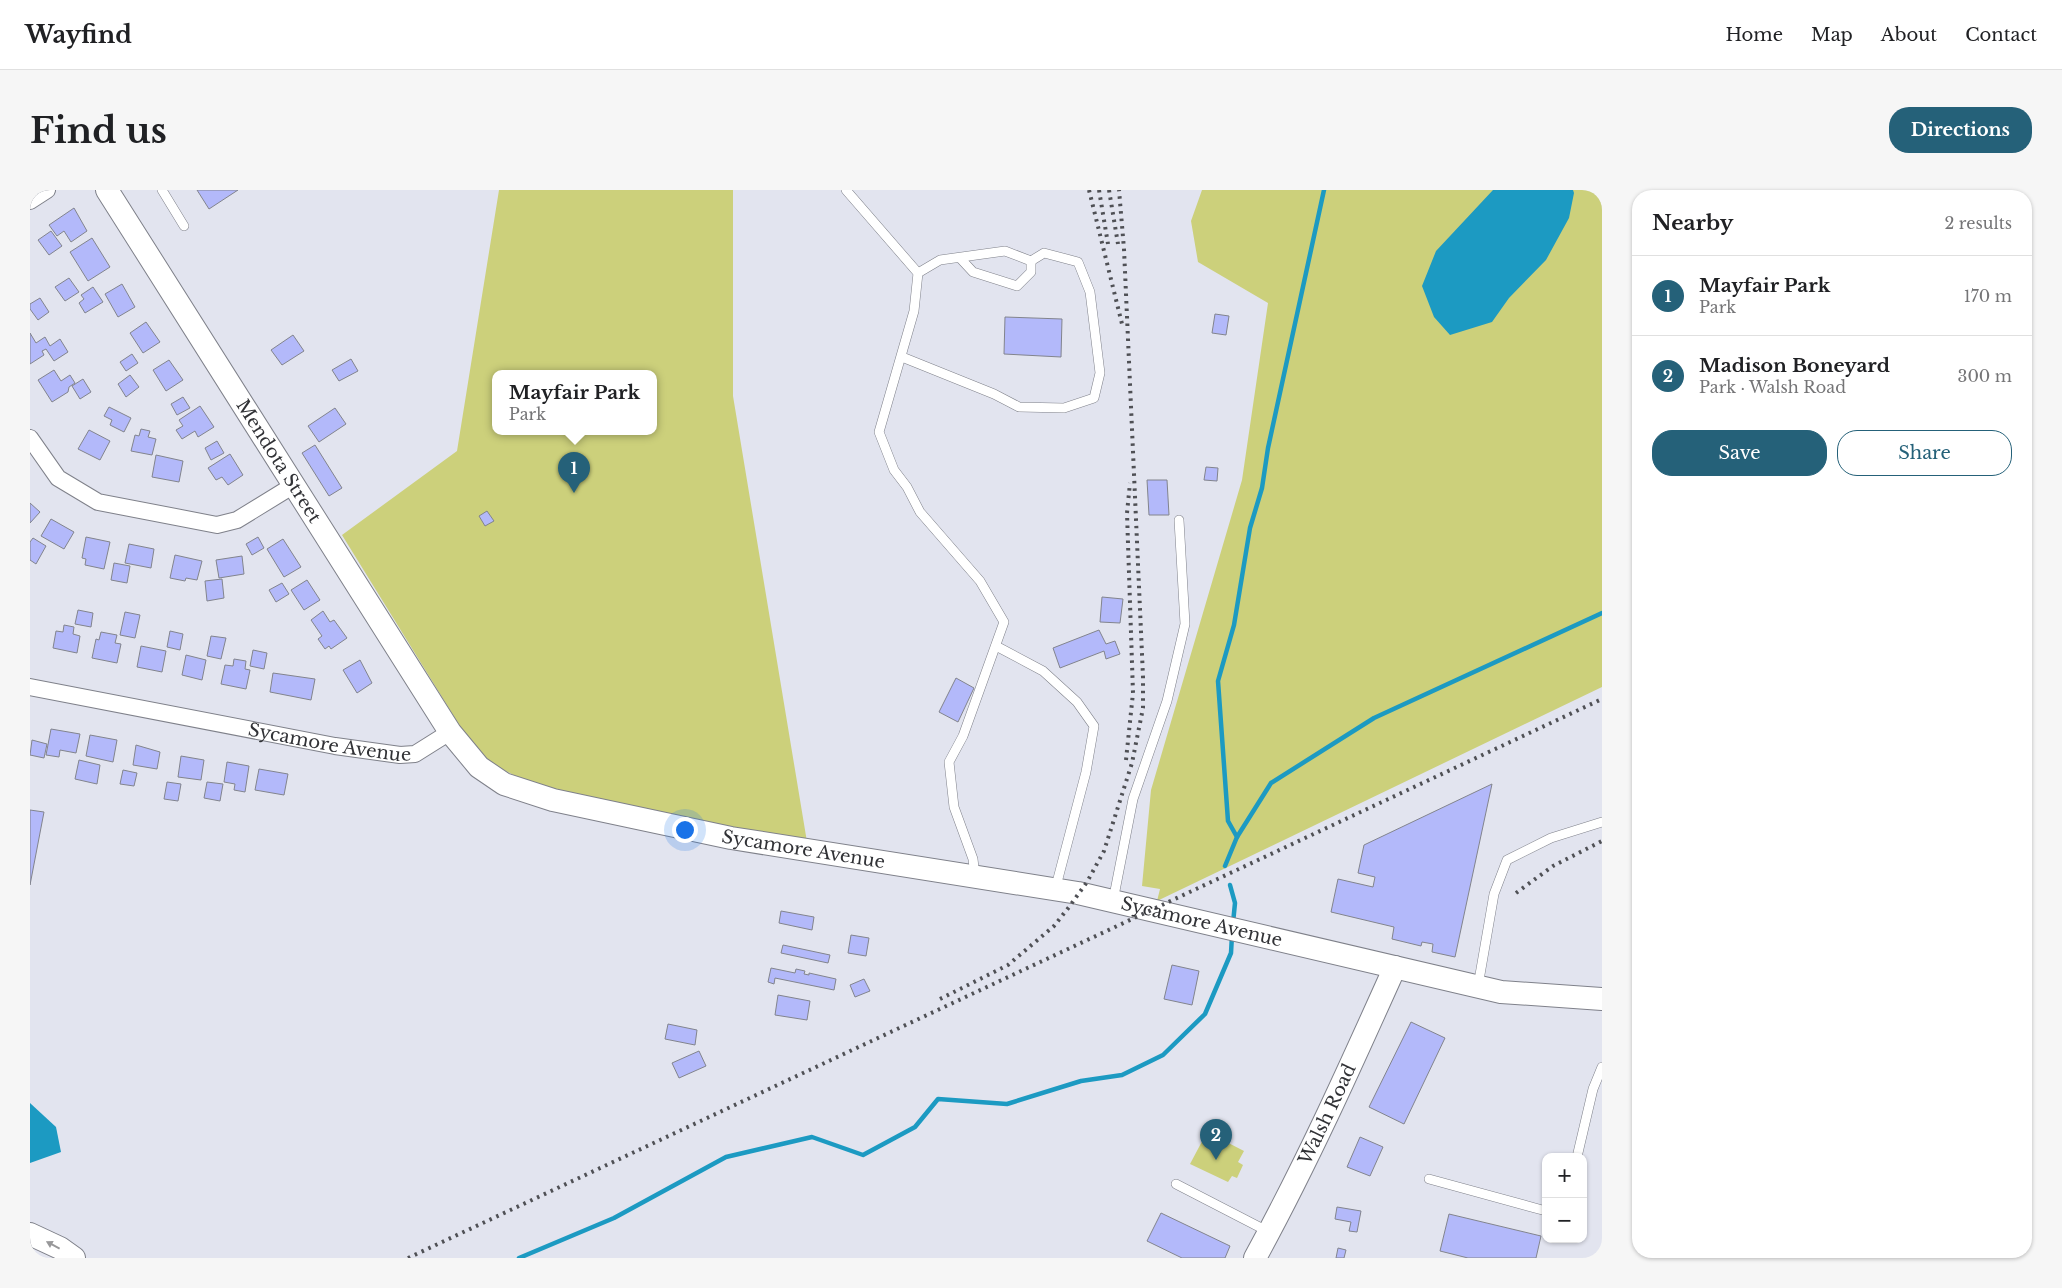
<!DOCTYPE html>
<meta charset="utf-8">
<style>
:root{--surface:#fff;--page:#f6f6f6;--text:#202124;--muted:#757577;--line:#e0e0e0;--accent:#256179}
body{margin:0;font-family:"Libre Baskerville",serif;background:var(--page);color:var(--text)}
.controls{position:absolute;right:15px;bottom:15px;display:grid;overflow:hidden;border-radius:10px;box-shadow:0 1px 4px #0004}
.controls button{width:45px;height:45px;display:grid;place-items:center;padding:0;border:0;border-bottom:1px solid var(--line);background:var(--surface);color:var(--text);font:25px sans-serif}
.you{position:absolute;left:654px;top:639px;width:18px;height:18px;margin:-12px;border:4px solid #fff;border-radius:50%;background:#1a73e8;box-shadow:0 0 0 8px #1a73e833}
.badge{display:grid;place-items:center;width:32px;height:32px;border-radius:50%;background:var(--accent);color:#fff;font-size:16px;font-weight:700}
.pin{position:absolute;translate:-50% -41px;filter:drop-shadow(0 1px 2px #0008)}
.pin::after{content:'';position:absolute;top:26px;width:18px;height:15px;background:inherit;clip-path:polygon(0 0,100% 0,50% 100%)}
.popup{position:absolute;left:462px;top:180px;width:165px;height:65px;box-sizing:border-box;display:grid;place-content:center;border-radius:10px;background:var(--surface);filter:drop-shadow(0 1px 4px #0005);font-size:16px;white-space:nowrap;color:var(--muted)}
.popup b{font-size:19px;color:var(--text)}
.popup::after{content:'';position:absolute;left:50%;top:100%;margin-left:-10px;border:10px solid transparent;border-top-color:var(--surface)}
.list{margin:0;padding:0;list-style:none}
h2{display:flex;justify-content:space-between;align-items:center;height:65px;margin:0;padding:0 20px;font-size:21px}
h2 small{font-size:16px;font-weight:400;color:var(--muted)}
.list li{display:grid;grid-template-columns:32px 1fr auto;gap:15px;align-items:center;box-sizing:border-box;height:80px;padding:0 20px;border-top:1px solid var(--line)}
.list b{display:block;font-size:19px;white-space:nowrap}
.list p{margin:0;font-size:16px;white-space:nowrap;color:var(--muted)}
.list em{font-size:16px;font-style:normal;color:var(--muted)}
.actions{display:flex;gap:10px;padding:15px 20px}
.actions a{flex:1;padding:11px 0;border:1px solid var(--accent);border-radius:20px;text-align:center;font-size:18px;color:var(--accent)}
.actions .main{background:var(--accent);color:#fff}
.map{position:relative;flex:none;width:1572px;height:1068px;overflow:hidden;border-radius:20px}
header{display:flex;align-items:center;gap:30px;box-sizing:border-box;height:70px;padding:0 25px;background:var(--surface);border-bottom:1px solid var(--line)}
header strong{font-size:24px}
nav{display:flex;gap:28px;margin-inline-start:auto;font-size:18px}
.intro{display:flex;align-items:center;justify-content:space-between;box-sizing:border-box;height:120px;padding:0 30px}
h1{margin:0;font-size:35px}
.button{padding:12px 22px;border-radius:20px;background:var(--accent);color:#fff;font-size:18px;font-weight:700}
main{display:flex;gap:30px;padding:0 30px}
aside{flex:1;background:var(--surface);border-radius:20px;box-shadow:0 1px 4px #0004}
.map>svg:first-child{display:block}
</style>
<header>
<strong>Wayfind</strong>
<nav><a>Home</a><a>Map</a><a>About</a><a>Contact</a></nav>
</header>
<div class="intro"><h1>Find us</h1><a class="button">Directions</a></div>
<main>
<div class="map">
<svg width="1572" height="1068" viewBox="0 0 1572 1068">
<rect width="100%" height="100%" fill="#e2e4ef"/>
<g fill="#ccd07b" fill-rule="evenodd">
<path d="M469,0h234v206l75,452 -274,-62 -43,-23 -25,-27 -124,-201 115,-84zM465,184h158v58h-158z"/>
<path d="M1172,0h386l14,5v492l-445,214 3,-12 -18,-3 9,-96 91,-310 26,-177 -70,-41 -7,-41z"/>
<path d="M1177,942l37,19 -6,11 5,3 -6,13 -5,-2 -4,6 -38,-18z"/>
</g>
<g fill="#1c9ac2">
<path d="M1463,0h80l1,3 -5,25 -23,42 -37,38 -17,24 -42,13 -16,-18 -12,-31 14,-35z"/>
<path d="M0,913l26,24 5,25 -31,11z"/>
</g>
<g fill="none" stroke-linecap="round" stroke-linejoin="round">
<g stroke="#1c9ac2" stroke-width="4.5">
<path d="M1207,647l-9,-16 -10,-140 16,-56 16,-97 12,-40 6,-40 56,-258"/>
<path d="M1195,676l12,-29 34,-54 103,-65 228,-105"/>
<path d="M1200,695l5,18 -2,20"/>
<path d="M489,1068l95,-40 112,-61 86,-20 51,18 52,-28 23,-28 69,5 74,-23 41,-6 41,-20 42,-41 26,-61 1,-18"/>
</g>
</g>
<g fill="#b3b9fa" stroke="#82848d">
<path d="M167,0h41l-29,19z"/>
<path d="M44,18l13,23 -16,11 -7,-11 -7,5 -8,-11z"/>
<path d="M21,41l11,15 -13,9 -11,-15z"/>
<path d="M62,48l18,29 -22,14 -18,-29z"/>
<path d="M39,88l10,14 -14,9 -10,-14z"/>
<path d="M92,94l13,23 -17,10 -13,-23z"/>
<path d="M63,97l10,15 -18,11 -6,-10 5,-4 -3,-4z"/>
<path d="M10,108l9,14 -11,8 -8,-11v-5z"/>
<path d="M1185,124l14,2 -3,19 -14,-2z"/>
<path d="M975,127l57,2 -1,38 -57,-3z"/>
<path d="M116,132l14,20 -17,11 -13,-20z"/>
<path d="M0,143l6,10 9,-6 5,9 10,-7 8,13 -14,9 -8,-12 -4,2 2,4 -14,9z"/>
<path d="M263,145l11,16 -22,14 -11,-15z"/>
<path d="M102,164l6,9 -12,8 -6,-9z"/>
<path d="M321,169l7,12 -19,10 -7,-11z"/>
<path d="M139,170l14,20 -17,11 -13,-21z"/>
<path d="M24,180l7,11 9,-6 5,8 -6,4 -1,5 -16,10 -14,-22z"/>
<path d="M100,185l9,12 -13,10 -8,-13z"/>
<path d="M53,189l8,13 -11,7 -8,-13z"/>
<path d="M153,207l7,11 -13,7 -6,-11z"/>
<path d="M170,216l14,21 -16,10 -3,-6 -13,8 -6,-9 7,-4 -4,-6z"/>
<path d="M79,217l22,11 -7,14 -14,-7 2,-5 -8,-4z"/>
<path d="M305,218l11,16 -27,18 -11,-16z"/>
<path d="M111,239l9,2 -2,6 8,2 -4,16 -21,-4 4,-16 4,1z"/>
<path d="M59,240l21,11 -10,19 -22,-11z"/>
<path d="M187,251l7,12 -13,7 -6,-12z"/>
<path d="M285,255l27,43 -13,8 -27,-43z"/>
<path d="M200,264l13,21 -15,10 -6,-8 -6,3 -8,-12z"/>
<path d="M126,265l27,6 -4,21 -27,-5z"/>
<path d="M1176,277l12,1 -1,13 -13,-1z"/>
<path d="M1117,290h20l2,35h-20z"/>
<path d="M0,313l10,9 -10,11z"/>
<path d="M457,321l7,10 -9,5 -6,-10z"/>
<path d="M21,329l23,13 -10,17 -23,-13z"/>
<path d="M56,347l24,5 -6,27 -19,-4 1,-6 -4,-1z"/>
<path d="M228,347l6,11 -12,7 -6,-11z"/>
<path d="M3,348l13,8 -10,18 -6,-4v-18z"/>
<path d="M253,349l18,28 -17,10 -17,-28z"/>
<path d="M99,354l25,5 -3,19 -26,-5z"/>
<path d="M145,365l27,6 -5,19 -11,-2 -1,3 -15,-3z"/>
<path d="M212,366l2,18 -25,4 -3,-18z"/>
<path d="M84,373l16,3 -3,17 -16,-3z"/>
<path d="M192,389l2,19 -17,3 -2,-20z"/>
<path d="M277,390l13,20 -16,10 -13,-20z"/>
<path d="M252,393l7,11 -13,8 -7,-12z"/>
<path d="M1072,407l21,2 -3,24 -20,-1z"/>
<path d="M48,420l15,3 -2,14 -16,-3z"/>
<path d="M293,421l7,11 4,-2 13,18 -16,11 -2,-3 -4,3 -7,-10 4,-3 -11,-16z"/>
<path d="M95,422l15,3 -5,23 -15,-3z"/>
<path d="M34,435l10,2 -1,7 7,2 -3,17 -24,-5 3,-17 7,1z"/>
<path d="M1069,440l7,14 9,-3 5,13 -14,5 -2,-8 -44,17 -7,-20z"/>
<path d="M140,441l13,3 -3,16 -13,-3z"/>
<path d="M71,442l16,3 -2,8 6,1 -4,19 -25,-5 4,-19 3,1z"/>
<path d="M181,446l15,2 -5,21 -14,-3z"/>
<path d="M111,456l25,5 -4,21 -25,-5z"/>
<path d="M223,460l14,3 -3,16 -14,-3z"/>
<path d="M156,465l20,5 -4,20 -20,-5z"/>
<path d="M204,469l12,2 -1,8 5,1 -4,19 -25,-5 4,-19 8,1z"/>
<path d="M330,470l12,23 -15,10 -14,-23z"/>
<path d="M243,483l42,6 -4,21 -41,-8z"/>
<path d="M926,488l18,10 -16,34 -19,-10z"/>
<path d="M21,539l29,5 -4,19 -16,-3 -1,7 -13,-2z"/>
<path d="M60,545l27,5 -4,22 -27,-6z"/>
<path d="M2,550l15,4 -3,14 -14,-3z"/>
<path d="M106,555l24,7 -3,17 -24,-4z"/>
<path d="M151,566l23,4 -3,20 -23,-3z"/>
<path d="M49,570l21,5 -3,19 -22,-5z"/>
<path d="M197,572l22,4 -4,26 -11,-2 1,-6 -11,-2z"/>
<path d="M229,579l29,5 -4,21 -29,-5z"/>
<path d="M93,580l14,3 -3,13 -14,-2z"/>
<path d="M137,592l14,2 -3,17 -14,-2z"/>
<path d="M177,592l16,2 -3,17 -16,-3z"/>
<path d="M1462,594l-37,173 -23,-5 1,-8 -11,-2 -1,4 -29,-7 2,-12 -63,-15 7,-33 35,8 2,-10 -17,-4 6,-28z"/>
<path d="M0,620l14,2 -14,73z"/>
<path d="M751,721l33,6 -2,13 -33,-7z"/>
<path d="M821,745l18,3 -3,18 -18,-3z"/>
<path d="M753,755l47,10 -2,8 -47,-10z"/>
<path d="M1142,775l27,6 -7,34 -28,-6z"/>
<path d="M741,778l24,5 1,-4 9,2 -1,3 5,1v-2l27,6 -2,11 -59,-12 -1,6 -6,-2z"/>
<path d="M834,789l6,12 -15,6 -5,-12z"/>
<path d="M748,805l32,6 -3,19 -32,-5z"/>
<path d="M1381,832l34,16 -41,86 -35,-17z"/>
<path d="M638,834l29,6 -2,15 -30,-6z"/>
<path d="M669,861l7,15 -27,12 -7,-15z"/>
<path d="M1330,947l23,10 -13,29 -23,-9z"/>
<path d="M1307,1017l24,4 -4,21 -8,-1 2,-9 -16,-3z"/>
<path d="M1131,1023l69,33 -5,12h-43l-35,-17z"/>
<path d="M1419,1024l92,22 -5,22h-68l-28,-7z"/>
<path d="M1308,1058l8,2 -2,8h-8z"/>
</g>
<g fill="none" stroke-linecap="round" stroke-linejoin="round">
<g stroke="#7f818a" stroke-width="10">
<g id="lane">
<path d="M132,0l22,36"/>
<path d="M816,0l72,83 -4,38 -35,121 15,38 13,17 13,25 60,69 24,41 -41,114 -14,26 5,45 19,52 2,17"/>
<path d="M888,83l22,-13 65,-9 26,10v11l-14,14 -44,-14 -13,-14"/>
<path d="M872,167l92,37 25,13 45,1 30,-10 6,-25 -10,-81 -12,-30 -34,-9 -13,8"/>
<path d="M966,456l47,25 34,31 17,24 -8,46 -31,118"/>
<path d="M1083,711l20,-102 34,-98 18,-77 -6,-104"/>
<path d="M1448,796l16,-92 13,-34 44,-22 51,-16"/>
<path d="M1547,967l16,-68 9,-22"/>
<path d="M1399,989l117,32"/>
<path d="M1146,994l93,48"/>
</g>
</g>
<g stroke="#7f818a" stroke-width="18">
<g id="street">
<path d="M0,11l17,-11"/>
<path d="M0,248l28,40 40,24 119,23 20,-5 57,-35"/>
<path id="s1" d="M0,497l305,59 65,9 15,-1 35,-22"/>
</g>
</g>
<g stroke="#7f818a" stroke-width="24">
<g id="secondary">
<path id="s2" d="M77,0l343,542 29,35 25,17 49,16 178,38 347,55 423,99 101,7"/>
<path d="M0,1044l30,14 14,10"/>
<path id="s3" d="M1225,1068c52,-95 96,-193 140,-291"/>
</g>
</g>
<use href="#lane" stroke="#fff" stroke-width="9"/>
<use href="#street" stroke="#fff" stroke-width="16"/>
<use href="#secondary" stroke="#fff" stroke-width="22"/>
<g stroke="#4f5055" stroke-width="4" stroke-dasharray="2.5 5" stroke-linecap="butt">
<path d="M1059,0l33,134"/>
<path d="M1069,0l9,54"/>
<path d="M1079,0l9,54"/>
<path d="M1096,570l7,-67 -6,-180 3,-30"/>
<path d="M1486,703l37,-27 49,-25"/>
<path d="M910,809l68,-34 46,-39 15,-19 18,-25 17,-31 28,-88 11,-55v-31l-19,-428 -5,-59"/>
<path d="M378,1068l1194,-559"/>
</g>
</g>
<defs><path id="oneway-solid" d="M-6-.8H1V-3.2L6.5 0L1 3.2V.8H-6Z" transform="scale(1.25)"/></defs>
<use fill="#98989a" href="#oneway-solid" transform="translate(23 1055) rotate(-152)"/>
<g text-anchor="middle" dominant-baseline="central" stroke-width="5" stroke-linejoin="round" paint-order="stroke">
<g font-size="18" fill="#313236" stroke="#fff">
<text stroke="none"><textPath href="#s2" startOffset="321">Mendota Street</textPath></text>
<text stroke="none"><textPath href="#s1" startOffset="305">Sycamore Avenue</textPath></text>
<text stroke="none"><textPath href="#s2" startOffset="1024">Sycamore Avenue</textPath></text>
<text stroke="none"><textPath href="#s2" startOffset="1429">Sycamore Avenue</textPath></text>
<text stroke="none"><textPath href="#s3" startOffset="161">Walsh Road</textPath></text>
</g>
</g>
</svg>
<div class="controls">
<button>+</button>
<button>−</button>
</div>
<div class="you"></div>
<div class="pin badge" style="left:544px;top:303px">1</div>
<div class="popup"><b>Mayfair Park</b>Park</div>
<div class="pin badge" style="left:1186px;top:970px">2</div>
</div>
<aside>
<h2>Nearby<small>2 results</small></h2>
<ul class="list">
<li><span class="badge">1</span><div><b>Mayfair Park</b><p>Park</p></div><em>170 m</em></li>
<li><span class="badge">2</span><div><b>Madison Boneyard</b><p>Park · Walsh Road</p></div><em>300 m</em></li>
</ul>
<div class="actions"><a class="main">Save</a><a>Share</a></div>
</aside>
</main>
